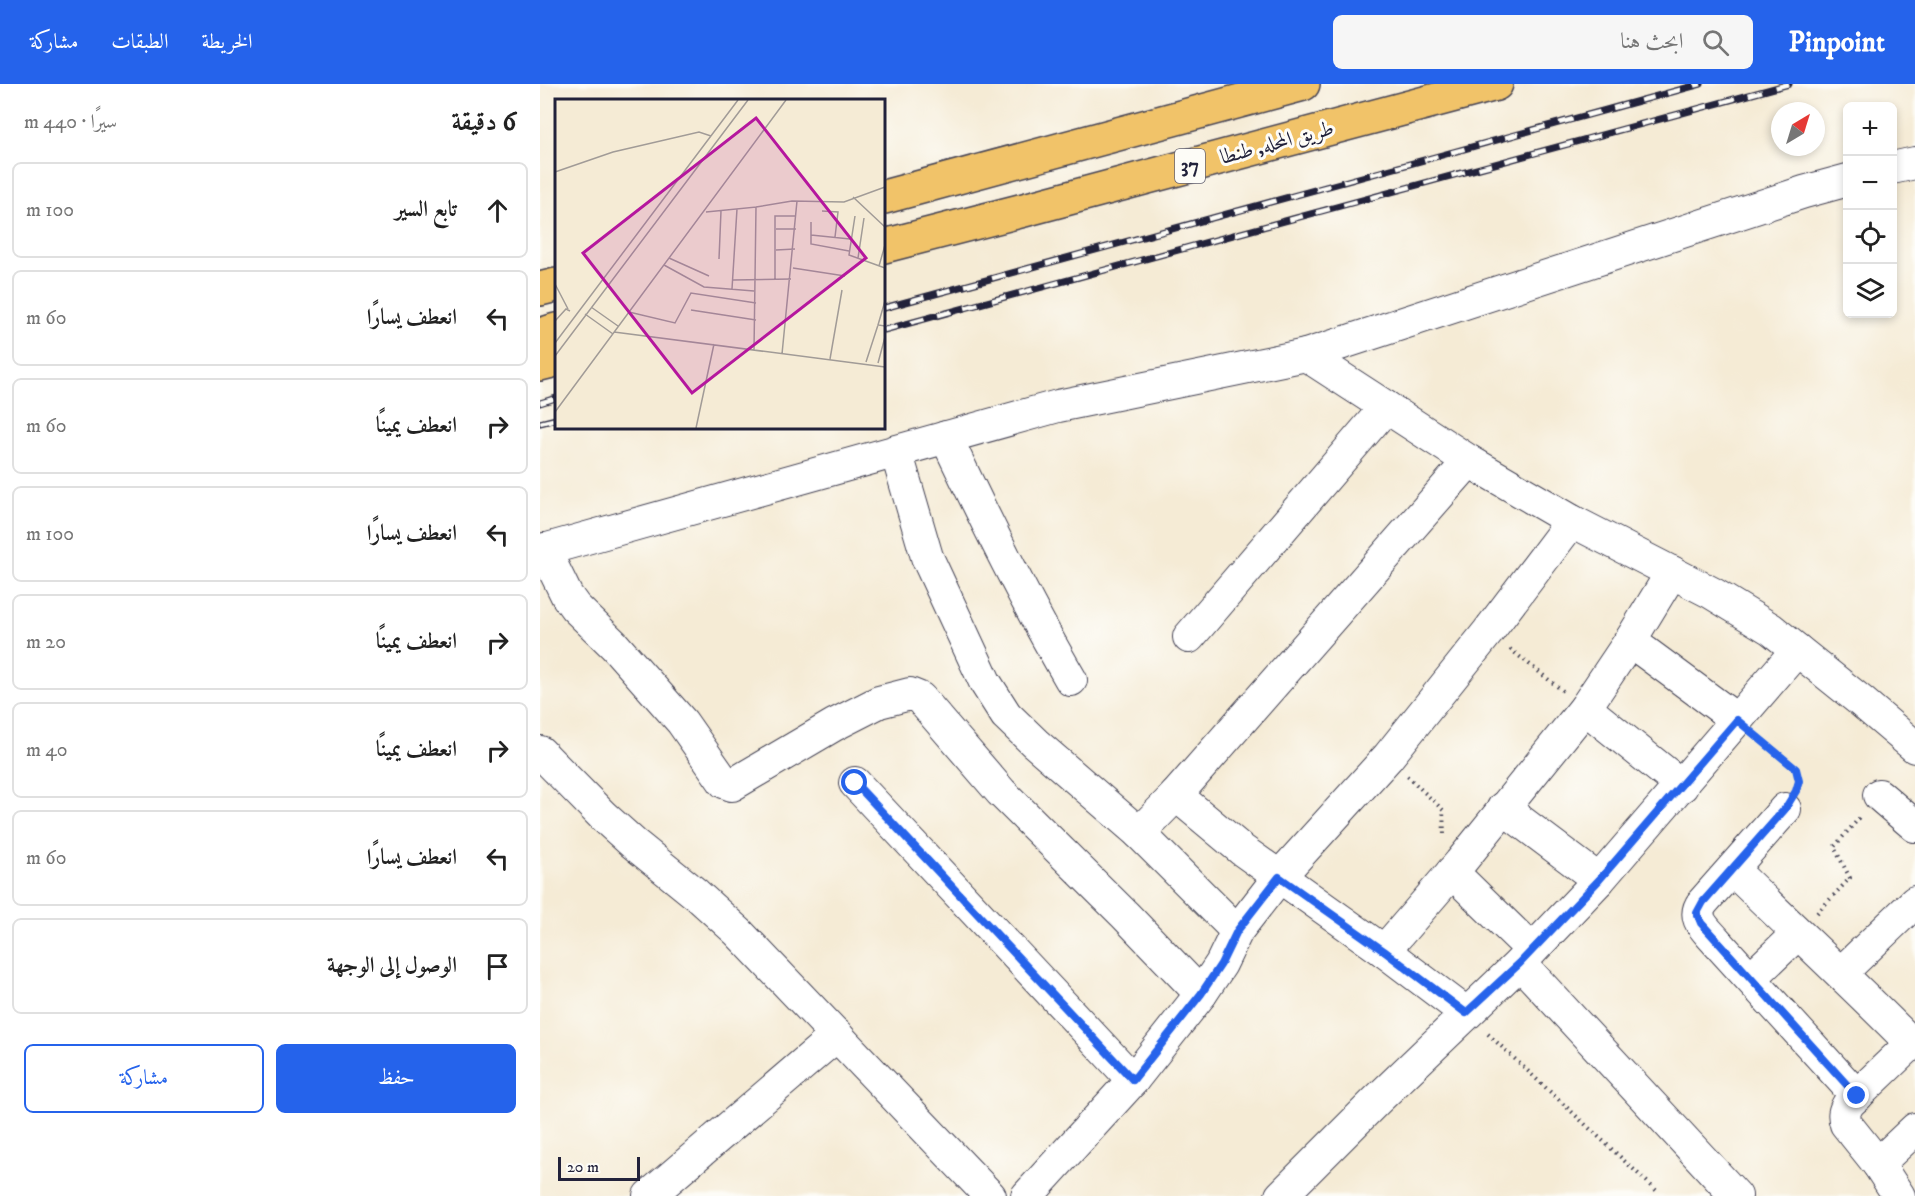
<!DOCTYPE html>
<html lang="ar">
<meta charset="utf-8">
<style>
:root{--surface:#fff;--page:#f6f6f6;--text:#222;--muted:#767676;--line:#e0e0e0;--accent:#2563eb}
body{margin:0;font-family:"IM FELL DW Pica",Amiri,serif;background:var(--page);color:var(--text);direction:rtl}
.controls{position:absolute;right:18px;top:18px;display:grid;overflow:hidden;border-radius:9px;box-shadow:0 3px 9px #0003}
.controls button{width:54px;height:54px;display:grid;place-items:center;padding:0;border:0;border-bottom:2px solid var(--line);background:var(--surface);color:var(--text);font:30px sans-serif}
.compass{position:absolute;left:1231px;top:18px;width:54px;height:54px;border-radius:50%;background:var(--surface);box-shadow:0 3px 9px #0003;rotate:38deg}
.scale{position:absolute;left:18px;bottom:15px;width:82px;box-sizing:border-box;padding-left:6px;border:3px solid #22223b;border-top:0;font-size:16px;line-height:21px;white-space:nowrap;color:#22223b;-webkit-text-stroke:4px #fdfcf7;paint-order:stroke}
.stop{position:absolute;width:18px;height:18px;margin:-14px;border:4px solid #2563eb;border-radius:50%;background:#fff}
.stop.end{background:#2563eb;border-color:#fff;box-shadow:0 2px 6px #0008}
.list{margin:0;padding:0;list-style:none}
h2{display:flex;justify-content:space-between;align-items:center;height:78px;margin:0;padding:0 24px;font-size:26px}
h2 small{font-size:20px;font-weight:400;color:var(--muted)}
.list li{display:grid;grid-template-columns:39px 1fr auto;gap:18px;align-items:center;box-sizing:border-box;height:96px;margin:0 12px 12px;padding:0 12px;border:2px solid var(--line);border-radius:9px}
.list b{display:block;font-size:22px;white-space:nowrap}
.list em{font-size:20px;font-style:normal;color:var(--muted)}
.actions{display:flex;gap:12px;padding:18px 24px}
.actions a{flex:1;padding:14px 0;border:2px solid var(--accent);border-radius:9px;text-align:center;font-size:21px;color:var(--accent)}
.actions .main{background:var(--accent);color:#fff}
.icon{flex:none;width:33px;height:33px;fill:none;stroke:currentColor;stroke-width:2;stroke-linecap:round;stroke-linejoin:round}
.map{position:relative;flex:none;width:1375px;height:1112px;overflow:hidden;direction:ltr}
header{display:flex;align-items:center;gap:36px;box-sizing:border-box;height:84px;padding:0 30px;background:var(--accent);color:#fff}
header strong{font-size:28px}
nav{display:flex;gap:33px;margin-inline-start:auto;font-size:21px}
.search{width:420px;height:54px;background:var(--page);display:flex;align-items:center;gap:15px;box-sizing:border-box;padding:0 21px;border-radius:9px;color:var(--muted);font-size:22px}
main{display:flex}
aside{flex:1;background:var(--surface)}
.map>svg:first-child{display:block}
</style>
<header>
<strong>Pinpoint</strong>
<div class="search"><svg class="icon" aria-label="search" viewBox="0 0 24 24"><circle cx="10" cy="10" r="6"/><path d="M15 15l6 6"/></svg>ابحث هنا</div>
<nav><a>الخريطة</a><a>الطبقات</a><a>مشاركة</a></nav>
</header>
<main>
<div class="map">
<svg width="1375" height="1112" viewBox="0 0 1375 1112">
<rect width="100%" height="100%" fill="#fdfcf7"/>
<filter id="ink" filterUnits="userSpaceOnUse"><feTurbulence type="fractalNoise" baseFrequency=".0167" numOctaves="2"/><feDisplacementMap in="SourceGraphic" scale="12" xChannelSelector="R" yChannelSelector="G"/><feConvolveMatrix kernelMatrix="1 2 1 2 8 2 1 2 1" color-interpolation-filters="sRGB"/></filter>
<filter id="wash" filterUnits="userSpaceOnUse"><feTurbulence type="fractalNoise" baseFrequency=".008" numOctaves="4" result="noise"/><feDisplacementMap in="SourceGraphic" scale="24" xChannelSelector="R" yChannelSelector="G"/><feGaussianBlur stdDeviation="1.35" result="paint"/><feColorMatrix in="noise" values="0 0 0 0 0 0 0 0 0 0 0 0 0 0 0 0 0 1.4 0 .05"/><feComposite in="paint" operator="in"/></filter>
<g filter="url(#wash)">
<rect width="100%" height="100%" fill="#f5ebd5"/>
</g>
<g filter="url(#ink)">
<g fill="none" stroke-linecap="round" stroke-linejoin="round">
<g stroke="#424052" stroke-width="34">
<g id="minor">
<path d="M1352,84l23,-5"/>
<path d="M406,353c39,83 79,164 125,243"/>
<path d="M356,367l31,106 58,125 21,33 29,28 104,90 98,98"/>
<path d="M1032,437l140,72 59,36 91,73 53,45"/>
<path d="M4,465l23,47 8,11 39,38 68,77 42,60 8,3 102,-60 45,-23 31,-8 10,4 81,94 124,123 76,79"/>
<path d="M0,467l518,-145 248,-51 498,-163 44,-12"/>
<path d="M649,553l197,-230"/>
<path d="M1090,557l42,-69"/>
<path d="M1045,624l97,78"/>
<path d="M0,668l63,64 30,27 63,51 42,38 252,264"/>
<path d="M315,699l278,297"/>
<path d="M636,711l66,55 142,101 82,62"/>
<path d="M1339,711l36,31"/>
<path d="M963,724l96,72"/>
<path d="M1245,725l-82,93c-12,16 2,26 13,39l141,155"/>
<path d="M599,749l37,-38 293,-334"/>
<path d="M1193,786c59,58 120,114 178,173"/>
<path d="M912,788l80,78"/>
<path d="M844,867l76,-88 125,-155 45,-67 107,79"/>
<path d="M980,879l216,233"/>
<path d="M1301,889l74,-71"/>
<path d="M1211,894l46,-44"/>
<path d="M1338,1080l37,-35"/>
<path d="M109,1112l188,-161"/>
<path d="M487,1112l106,-116 68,-86 20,-30 16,-33 42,-54 109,-120 100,-125 84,-111 -103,-60 -163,-106"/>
<path d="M741,1112l96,-96 143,-137 79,-83 198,-230"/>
<path d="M1359,1112l-21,-32 -32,-40c-3,-9 -2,-13 3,-21l66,-63"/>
</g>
</g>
<g stroke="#424052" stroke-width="36">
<g id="trunk">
<path d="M344,113l419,-113"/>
<path d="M344,162l140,-36 472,-126"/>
<path d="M0,205l16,-4"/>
<path d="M0,251l16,-5"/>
<path d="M0,280l16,-4"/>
</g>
</g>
<g stroke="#424052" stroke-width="4" stroke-dasharray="1.5 4.5" stroke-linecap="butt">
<path d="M970,565l53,42"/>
<path d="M1218,653l38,32 3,14"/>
<path d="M867,692l36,34 1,25"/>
<path d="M1277,829l33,-35 -16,-31 27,-31"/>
<path d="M948,950l171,159"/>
</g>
<use href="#minor" stroke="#fff" stroke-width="32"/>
<use href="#trunk" stroke="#f1c369" stroke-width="33"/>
<g stroke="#22223b" stroke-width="7">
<g id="rail">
<path d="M344,224l817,-224"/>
<path d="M344,246l905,-246"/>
<path d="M0,319l16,-5"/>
<path d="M0,339l16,-4"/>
</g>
</g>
<use href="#rail" stroke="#fdfcf7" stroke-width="4.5" stroke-dasharray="14" stroke-linecap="butt"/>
</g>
</g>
<g fill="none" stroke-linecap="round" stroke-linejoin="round" filter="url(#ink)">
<path stroke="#2563eb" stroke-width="8" d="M315,699l278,297 68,-86 20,-30 16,-33 42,-54 105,74 82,62 54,-50 79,-83 138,-160 59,49 3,12 -3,10 -11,18 -82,93 -6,11 4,10 156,173"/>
</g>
<g text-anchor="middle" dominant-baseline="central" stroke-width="6" stroke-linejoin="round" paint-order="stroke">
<rect fill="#fdfcf7" stroke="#646373" stroke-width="1.5" x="635" y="65" width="30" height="34" rx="4.5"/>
<g font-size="20" font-weight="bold" fill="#22223b">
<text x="650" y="82">37</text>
</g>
<g font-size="21" fill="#22223b" stroke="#fdfcf7">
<text transform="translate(737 59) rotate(-15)">طريق المحله, طنطا</text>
</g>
</g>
<g transform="translate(15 15)">
<rect width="330" height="330" fill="#f5ebd5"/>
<path fill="none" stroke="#a19b97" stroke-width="1.5" d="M0,73l58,-20 86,-20 12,4M298,98l32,30M201,108l36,-6 52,1 41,-15M267,112l16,1 -3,25M151,113l50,-5 -2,143M300,117l-6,39 36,13M256,123v22l38,7M221,130h20M256,136l39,4M221,151l19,-1M114,159l40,18M303,159l6,-40M164,160l2,-48M109,166l40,22 50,4M324,167l6,-21M238,169l52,8M220,180v-63h21M178,181l58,-1M0,185l13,25M177,190l5,-80M330,202l-7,24 7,1M36,208l27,19M136,211l65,10M74,213l46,11 16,-30 65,10M30,215l28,20M0,222l11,-12 4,2M59,233l271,35M0,244l183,-243M227,255l15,-153M0,257l193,-256M275,260l12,-69M311,263l12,-37M323,264l7,-26M0,313l231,-312M141,329l18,-84"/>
<path fill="#b5179e" fill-opacity="0.15" stroke="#b5179e" stroke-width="3" d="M201,19l110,140 -174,135 -109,-140z"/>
<rect width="330" height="330" fill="none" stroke="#22223b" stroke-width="3"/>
</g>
</svg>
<div class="controls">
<button>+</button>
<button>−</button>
<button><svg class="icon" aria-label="locate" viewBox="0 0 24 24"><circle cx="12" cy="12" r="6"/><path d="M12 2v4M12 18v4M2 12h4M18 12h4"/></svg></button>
<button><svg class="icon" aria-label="layers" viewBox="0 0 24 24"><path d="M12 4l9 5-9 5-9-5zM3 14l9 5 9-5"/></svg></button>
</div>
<svg class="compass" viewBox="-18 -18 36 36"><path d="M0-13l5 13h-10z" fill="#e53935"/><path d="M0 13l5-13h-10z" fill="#767676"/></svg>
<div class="scale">20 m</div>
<div class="stop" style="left:315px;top:699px"></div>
<div class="stop end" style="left:1317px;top:1012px"></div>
</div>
<aside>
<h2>6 دقيقة<small>سيرًا · 440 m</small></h2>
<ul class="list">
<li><svg class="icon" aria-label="ahead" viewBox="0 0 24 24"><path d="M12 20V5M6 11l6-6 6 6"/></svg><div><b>تابع السير</b></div><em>100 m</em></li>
<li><svg class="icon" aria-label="left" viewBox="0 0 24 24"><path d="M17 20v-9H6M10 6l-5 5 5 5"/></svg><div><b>انعطف يسارًا</b></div><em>60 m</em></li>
<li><svg class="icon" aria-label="right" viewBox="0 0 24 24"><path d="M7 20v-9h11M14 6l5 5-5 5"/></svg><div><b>انعطف يمينًا</b></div><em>60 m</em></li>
<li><svg class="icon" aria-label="left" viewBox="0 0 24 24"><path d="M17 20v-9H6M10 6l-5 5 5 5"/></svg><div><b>انعطف يسارًا</b></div><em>100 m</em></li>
<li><svg class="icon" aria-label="right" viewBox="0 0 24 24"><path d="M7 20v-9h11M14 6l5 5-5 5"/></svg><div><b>انعطف يمينًا</b></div><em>20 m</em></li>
<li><svg class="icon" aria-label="right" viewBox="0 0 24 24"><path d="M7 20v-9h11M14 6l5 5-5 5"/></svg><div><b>انعطف يمينًا</b></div><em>40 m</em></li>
<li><svg class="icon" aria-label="left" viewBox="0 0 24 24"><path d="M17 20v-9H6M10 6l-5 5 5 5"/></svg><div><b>انعطف يسارًا</b></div><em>60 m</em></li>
<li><svg class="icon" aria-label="arrive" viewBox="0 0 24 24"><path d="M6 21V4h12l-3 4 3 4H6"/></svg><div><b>الوصول إلى الوجهة</b></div></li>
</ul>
<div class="actions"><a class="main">حفظ</a><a>مشاركة</a></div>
</aside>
</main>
